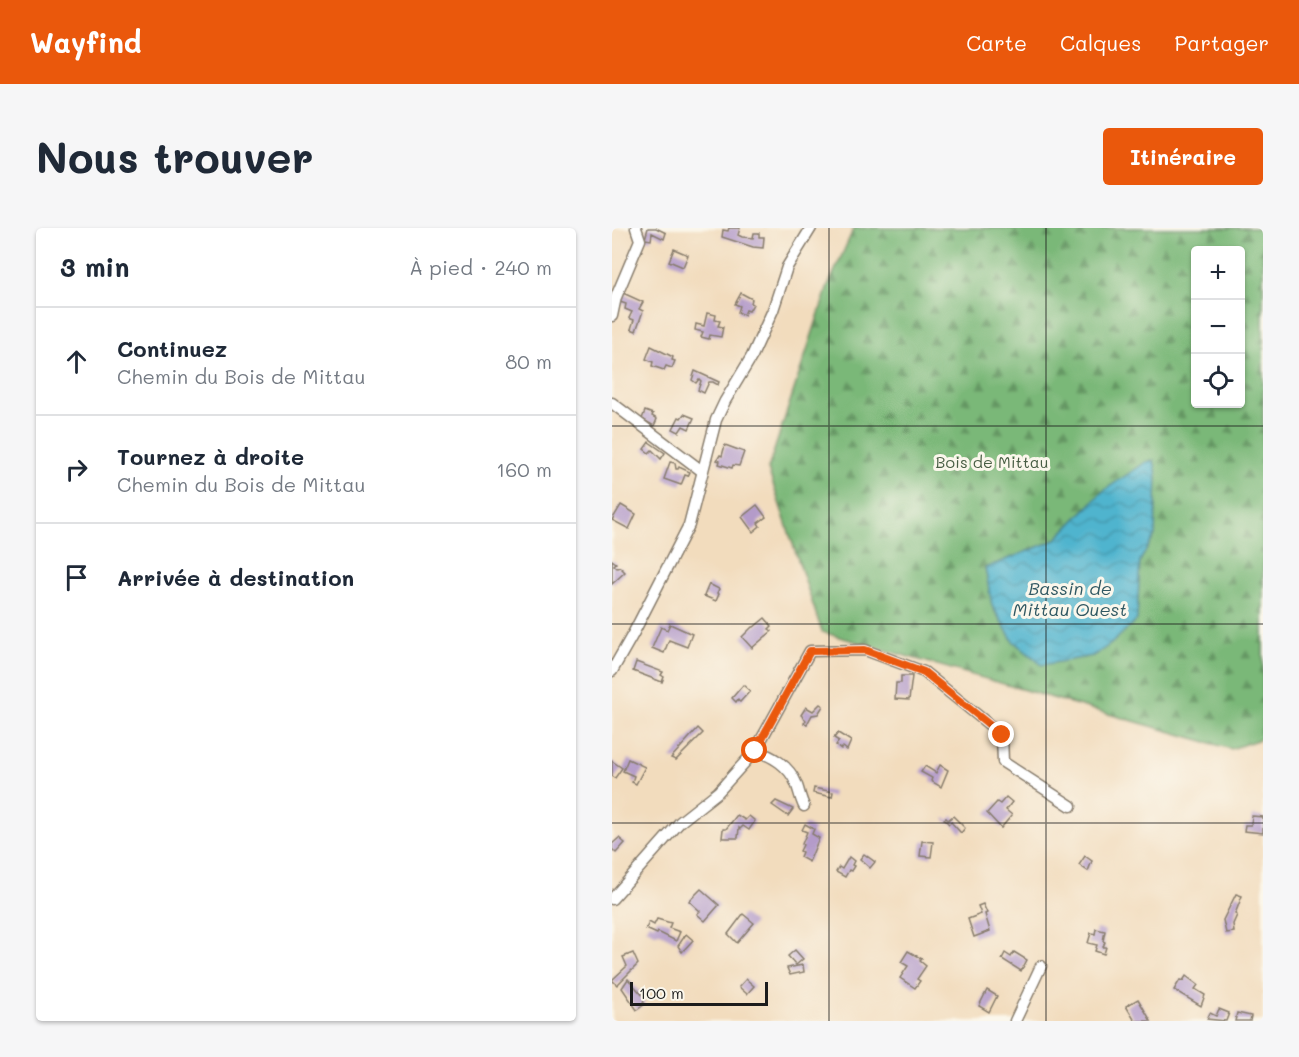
<!DOCTYPE html>
<html lang="fr">
<meta charset="utf-8">
<style>
:root{--surface:#fff;--page:#f6f6f7;--text:#1f2937;--muted:#747a83;--line:#e0e1e3;--accent:#ea580c}
body{margin:0;font-family:Mali,sans-serif;background:var(--page);color:var(--text)}
.controls{position:absolute;right:18px;top:18px;display:grid;overflow:hidden;border-radius:6px;box-shadow:0 2px 4px #0004}
.controls button{width:54px;height:54px;display:grid;place-items:center;padding:0;border:0;border-bottom:2px solid var(--line);background:var(--surface);color:var(--text);font:30px sans-serif}
.scale{position:absolute;left:18px;bottom:15px;width:138px;box-sizing:border-box;padding-left:6px;border:3px solid #1c1c1c;border-top:0;font-size:16px;line-height:21px;white-space:nowrap;color:#1c1c1c;-webkit-text-stroke:4px #fbf7ec;paint-order:stroke}
.stop{position:absolute;width:18px;height:18px;margin:-14px;border:4px solid #ea580c;border-radius:50%;background:#fff}
.stop.end{background:#ea580c;border-color:#fff;box-shadow:0 2px 6px #0008}
.list{margin:0;padding:0;list-style:none}
h2{display:flex;justify-content:space-between;align-items:center;height:78px;margin:0;padding:0 24px;font-size:26px}
h2 small{font-size:20px;font-weight:400;color:var(--muted)}
.list li{display:grid;grid-template-columns:39px 1fr auto;gap:18px;align-items:center;box-sizing:border-box;height:108px;padding:0 24px;border-top:2px solid var(--line)}
.list b{display:block;font-size:22px;white-space:nowrap}
.list p{margin:0;font-size:20px;white-space:nowrap;color:var(--muted)}
.list em{font-size:20px;font-style:normal;color:var(--muted)}
.icon{flex:none;width:33px;height:33px;fill:none;stroke:currentColor;stroke-width:2;stroke-linecap:round;stroke-linejoin:round}
.map{position:relative;flex:none;width:651px;height:793px;overflow:hidden;border-radius:6px}
header{display:flex;align-items:center;gap:36px;box-sizing:border-box;height:84px;padding:0 30px;background:var(--accent);color:#fff}
header strong{font-size:28px}
nav{display:flex;gap:33px;margin-inline-start:auto;font-size:21px}
.intro{display:flex;align-items:center;justify-content:space-between;box-sizing:border-box;height:144px;padding:0 36px}
h1{margin:0;font-size:42px}
.button{padding:15px 27px;border-radius:6px;background:var(--accent);color:#fff;font-size:21px;font-weight:700}
main{display:flex;gap:36px;padding:0 36px}
aside{flex:1;background:var(--surface);border-radius:6px;box-shadow:0 2px 4px #0004}
.map>svg:first-child{display:block}
</style>
<header>
<strong>Wayfind</strong>
<nav><a>Carte</a><a>Calques</a><a>Partager</a></nav>
</header>
<div class="intro"><h1>Nous trouver</h1><a class="button">Itinéraire</a></div>
<main>
<aside>
<h2>3 min<small>À pied · 240 m</small></h2>
<ul class="list">
<li><svg class="icon" aria-label="ahead" viewBox="0 0 24 24"><path d="M12 20V5M6 11l6-6 6 6"/></svg><div><b>Continuez</b><p>Chemin du Bois de Mittau</p></div><em>80 m</em></li>
<li><svg class="icon" aria-label="right" viewBox="0 0 24 24"><path d="M7 20v-9h11M14 6l5 5-5 5"/></svg><div><b>Tournez à droite</b><p>Chemin du Bois de Mittau</p></div><em>160 m</em></li>
<li><svg class="icon" aria-label="arrive" viewBox="0 0 24 24"><path d="M6 21V4h12l-3 4 3 4H6"/></svg><div><b>Arrivée à destination</b></div></li>
</ul>
</aside>
<div class="map">
<svg width="651" height="793" viewBox="0 0 651 793">
<defs>
<pattern id="forest-firs" width="22" height="20" patternUnits="userSpaceOnUse" patternTransform="scale(1.5)"><rect width="22" height="20" fill="#7ab878"/><path d="M5 1l3.5 6h-7zM16 11l3.5 6h-7z" fill="#639562"/></pattern>
<pattern id="water-waves" width="16" height="10" patternUnits="userSpaceOnUse" patternTransform="scale(1.5)"><rect width="16" height="10" fill="#50b4ce"/><path d="M0 5q4-4 8 0t8 0" fill="none" stroke="#4292a6"/></pattern>
</defs>
<rect width="100%" height="100%" fill="#fbf7ec"/>
<filter id="ink" filterUnits="userSpaceOnUse"><feTurbulence type="fractalNoise" baseFrequency=".0167" numOctaves="2"/><feDisplacementMap in="SourceGraphic" scale="12" xChannelSelector="R" yChannelSelector="G"/><feConvolveMatrix kernelMatrix="1 2 1 2 8 2 1 2 1" color-interpolation-filters="sRGB"/></filter>
<filter id="wash" filterUnits="userSpaceOnUse"><feTurbulence type="fractalNoise" baseFrequency=".008" numOctaves="4" result="noise"/><feDisplacementMap in="SourceGraphic" scale="24" xChannelSelector="R" yChannelSelector="G"/><feGaussianBlur stdDeviation="1.35" result="paint"/><feColorMatrix in="noise" values="0 0 0 0 0 0 0 0 0 0 0 0 0 0 0 0 0 1.4 0 .05"/><feComposite in="paint" operator="in"/></filter>
<g filter="url(#wash)">
<rect width="100%" height="100%" fill="#f2dcbd"/>
<path fill="url(#forest-firs)" stroke="#4b6a4a" stroke-width="1.5" fill-rule="evenodd" d="M242,0h409v510l-32,11 -409,-117 -54,-163 60,-183zM584,22h44v154h-44z"/>
<path fill="url(#water-waves)" stroke="#366875" stroke-width="1.5" d="M542,232l3,15 -2,60 -15,26 -3,59 -26,24 -18,12 -51,9 -29,-24 -21,-35 -7,-38 70,-28 48,-49 43,-29z"/>
<g id="blocks">
<g fill="#b49bc9">
<path d="M36,0h8l10,5 -2,6 -12,-6 -1,7 -6,-1z"/>
<path d="M117,0h11l-2,7 4,2 11,1 1,-5h5v4h5l-1,11 -10,-1 -31,-10 1,-7 5,1z"/>
<path d="M62,21l14,6 -5,12 -14,-6z"/>
<path d="M11,65l20,9 -4,7 4,2 -7,20 -5,-2 3,-9 -5,-2 3,-6 -7,-3 1,-5 -6,-2z"/>
<path d="M129,65l11,6 -1,4 2,1 -4,7 -3,-1 -2,5 -6,-3 2,-6 -5,-2z"/>
<path d="M95,85l9,2 -1,5 5,1 -2,5 5,1 -2,10 -11,-2 -1,4 -8,-2 2,-5 -8,-2 1,-6 8,2z"/>
<path d="M39,118l22,11 -1,3 3,1 -3,7 -6,-2 -2,4 -12,-4 1,-4 -7,-3z"/>
<path d="M83,143l24,11 -1,3 -5,-3h-4l-5,11 -6,-3 3,-9 -2,-2 -3,4 -4,-3z"/>
<path d="M33,183l8,3 -1,2 5,3 -3,7 -12,-7z"/>
<path d="M72,186l10,4 -5,11 -6,-3 -4,6 -6,-3 6,-12 2,1z"/>
<path d="M37,214l16,11 -4,6 -9,-9 -3,3 -5,-4z"/>
<path d="M113,217l19,7 -5,14 -6,-1 -1,3 -13,-4 1,-3 -3,-1 3,-5 2,1z"/>
<path d="M58,234l5,1 1,6h2l1,-2 11,5 -2,4 -3,-1 -4,10 -17,-6z"/>
<path d="M9,277l15,9 -7,15 -17,-9z"/>
<path d="M145,277l9,12 -8,6 2,3 -7,6 -11,-15z"/>
<path d="M0,332l4,3 -2,2 3,3 3,-1 5,5 -13,12z"/>
<path d="M97,356l10,5 -2,4 2,1 -3,7 -12,-5z"/>
<path d="M153,390l7,8 -3,3 3,2 -20,17 -10,-11 10,-10h2z"/>
<path d="M58,396l22,10 -5,13 -18,-7 -5,13 -12,-5 9,-21 6,3z"/>
<path d="M24,434l27,10 -2,3 3,2 -2,5 -29,-11z"/>
<path d="M289,448h11l-3,24 -14,-1 1,-16h5z"/>
<path d="M131,457l7,6 -10,11 -2,-3 -2,3 -4,-4z"/>
<path d="M208,476l3,2 -5,8 -6,1 -5,9 -3,-1 2,-3 -5,-5 5,-8 7,4z"/>
<path d="M86,500l5,5 -27,27 -5,-2z"/>
<path d="M226,505l13,8 -4,9 -4,-3 -2,2 -5,-4 3,-4 -5,-3z"/>
<path d="M16,531l17,8 -9,17 -4,-2 2,-6 -11,-5z"/>
<path d="M0,533l10,7 -7,10 -3,-2z"/>
<path d="M328,537l8,5 -7,17 -10,-6 1,-3 -11,-6 4,-6 11,7z"/>
<path d="M202,560l19,4 -1,5 -19,-4z"/>
<path d="M394,569l6,5 -6,8 6,5 -11,13 -14,-15 10,-11 3,2z"/>
<path d="M164,573l17,8 -5,7 -16,-11z"/>
<path d="M125,587l8,5 4,-4 6,5 -6,9 -6,-4 -3,3 -1,-1 -1,10h-16l1,-9h3z"/>
<path d="M341,588l12,12 -4,5 -10,-11 -2,2 -5,-5 2,-1 2,2z"/>
<path d="M640,588l11,1v16l-19,-2 1,-6h6z"/>
<path d="M193,596l9,5 -2,5 7,4 -10,24 -9,-5 2,-5 -2,-1 3,-6 -1,-1 5,-12 -5,-2z"/>
<path d="M7,610l6,5 -9,10 -4,-4v-5z"/>
<path d="M310,613l11,1 -2,15 -11,-1z"/>
<path d="M252,626l11,8 -5,6 -10,-9z"/>
<path d="M473,628l7,5 -4,10 -9,-6z"/>
<path d="M237,629l5,4 -2,4 2,1 -3,5 -2,-1 -4,7 -9,-5 3,-5 3,2z"/>
<path d="M89,661l18,16 -14,16 -8,-7 3,-3 -11,-10z"/>
<path d="M624,666l6,2 -7,18 2,1 -4,9 1,8 -8,1 -3,-13z"/>
<path d="M371,676l4,9 -2,1 5,17 -16,6 -6,-18 13,-5 -3,-8z"/>
<path d="M131,686l11,9 -17,20 -9,-9z"/>
<path d="M45,691l14,4 -2,5 11,4 -4,9 -18,-9 -1,2 -11,-5 3,-7 5,3z"/>
<path d="M484,701l9,2 -2,10 2,1 -2,5h3l-2,7 -9,-3 2,-6 -9,-2 3,-10 4,1z"/>
<path d="M74,706l7,6 -11,12 -4,-6z"/>
<path d="M183,722l8,9 -7,6 -8,-9z"/>
<path d="M296,723l14,8 -2,2 6,5 -9,13 3,2 -5,7 -15,-10 8,-12 -7,-4z"/>
<path d="M402,724l13,8 -6,11 -19,-12 3,-6 6,4z"/>
<path d="M21,725l5,11 -21,21 -5,-5 15,-14 -4,-9z"/>
<path d="M191,737l1,7 -14,3 -3,-7z"/>
<path d="M574,748l12,9 -3,4 10,6 -4,11 -27,-16 6,-10 3,1z"/>
<path d="M16,751l17,19 -2,4 2,2 -8,6 -15,-22z"/>
<path d="M134,751l8,7 -7,8 -8,-7z"/>
<path d="M375,762l10,6 -8,16 -10,-6z"/>
<path d="M526,771l13,22h-16l-9,-15z"/>
<path d="M607,781l10,4 -3,8 -19,-2 3,-6 6,3z"/>
<path d="M625,785l14,3 -1,5h-15z"/>
</g>
</g>
</g>
<g filter="url(#ink)">
<use href="#blocks" fill-opacity="0" stroke="#877c6c" stroke-width="1.5"/>
<g fill="none" stroke-linecap="round" stroke-linejoin="round">
<g stroke="#877c6c" stroke-width="13">
<g id="street">
<path d="M0,88l4,-19 24,-57 -4,-12"/>
<path d="M0,175l90,68"/>
<path d="M0,443l21,-37 56,-109 27,-105 9,-19 27,-45 21,-46 14,-43 24,-39"/>
<path d="M143,523c17,4 34,15 41,32 3,7 4,15 8,23"/>
<path d="M0,671l68,-77 38,-30 37,-41 55,-100 55,-1 59,22 78,63 1,27 68,44"/>
<path d="M403,793l26,-55"/>
</g>
</g>
<use href="#street" stroke="#fff" stroke-width="10"/>
</g>
</g>
<g fill="none" stroke-linecap="round" stroke-linejoin="round" filter="url(#ink)">
<path stroke="#ea580c" stroke-width="8" d="M143,523l55,-100 55,-1 59,22 78,63"/>
</g>
<path fill="none" stroke="#1c1c1c" stroke-width="1.5" stroke-opacity="0.55" d="M217,0v793M434,0v793M0,198h651M0,396h651M0,595h651"/>
<g text-anchor="middle" dominant-baseline="central" stroke-width="6" stroke-linejoin="round" paint-order="stroke">
<g font-size="16" fill="#485e44" stroke="#fbf7ec">
<text x="380" y="233">Bois de Mittau</text>
</g>
<g font-size="18" font-style="italic" fill="#315963" stroke="#fbf7ec">
<text x="458" y="360">Bassin de<tspan x="458" dy="21">Mittau Ouest</tspan></text>
</g>
</g>
</svg>
<div class="controls">
<button>+</button>
<button>−</button>
<button><svg class="icon" aria-label="locate" viewBox="0 0 24 24"><circle cx="12" cy="12" r="6"/><path d="M12 2v4M12 18v4M2 12h4M18 12h4"/></svg></button>
</div>
<div class="scale">100 m</div>
<div class="stop" style="left:143px;top:523px"></div>
<div class="stop end" style="left:390px;top:507px"></div>
</div>
</main>
